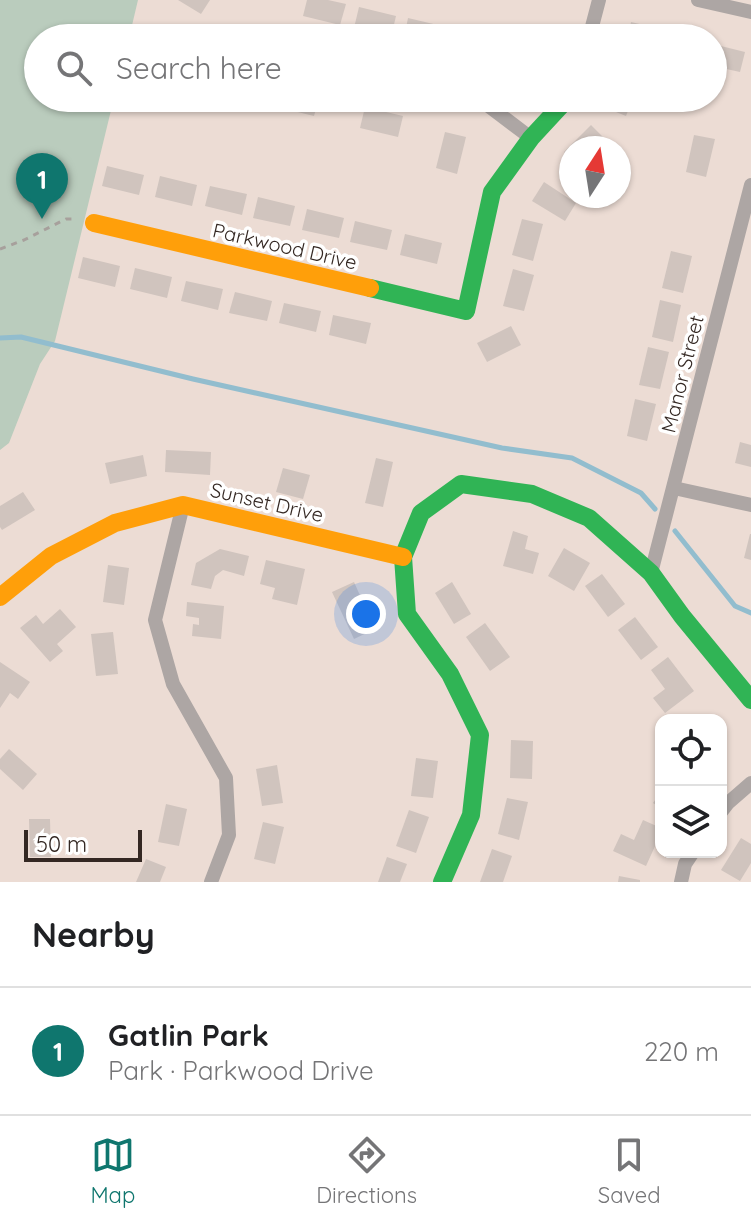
<!DOCTYPE html>
<meta charset="utf-8">
<style>
:root{--surface:#fff;--page:#f2f2f2;--text:#202124;--muted:#757577;--line:#e0e0e0;--accent:#0f766e}
body{margin:0;font-family:Quicksand,sans-serif;background:var(--page);color:var(--text)}
.controls{position:absolute;right:24px;bottom:24px;display:grid;overflow:hidden;border-radius:16px;box-shadow:0 2px 6px #0004}
.controls button{width:72px;height:72px;display:grid;place-items:center;padding:0;border:0;border-bottom:2px solid var(--line);background:var(--surface);color:var(--text);font:40px sans-serif}
.compass{position:absolute;left:559px;top:136px;width:72px;height:72px;border-radius:50%;background:var(--surface);box-shadow:0 2px 6px #0004;rotate:12deg}
.scale{position:absolute;left:24px;bottom:20px;width:118px;box-sizing:border-box;padding-left:8px;border:4px solid #342823;border-top:0;font-size:22px;line-height:28px;white-space:nowrap;color:#342823;-webkit-text-stroke:6px #fff;paint-order:stroke}
.you{position:absolute;left:366px;top:614px;width:28px;height:28px;margin:-20px;border:6px solid #fff;border-radius:50%;background:#1a73e8;box-shadow:0 0 0 12px #1a73e833}
.badge{display:grid;place-items:center;width:52px;height:52px;border-radius:50%;background:var(--accent);color:#fff;font-size:26px;font-weight:700}
.pin{position:absolute;translate:-50% -66px;filter:drop-shadow(0 2px 4px #0008)}
.pin::after{content:'';position:absolute;top:42px;width:28px;height:24px;background:inherit;clip-path:polygon(0 0,100% 0,50% 100%)}
.list{margin:0;padding:0;list-style:none}
h2{display:flex;justify-content:space-between;align-items:center;height:104px;margin:0;padding:0 32px;font-size:34px}
h2 small{font-size:26px;font-weight:400;color:var(--muted)}
.list li{display:grid;grid-template-columns:52px 1fr auto;gap:24px;align-items:center;box-sizing:border-box;height:128px;padding:0 32px;border-top:2px solid var(--line)}
.list b{display:block;font-size:30px;white-space:nowrap}
.list p{margin:0;font-size:26px;white-space:nowrap;color:var(--muted)}
.list em{font-size:26px;font-style:normal;color:var(--muted)}
.icon{flex:none;width:44px;height:44px;fill:none;stroke:currentColor;stroke-width:2;stroke-linecap:round;stroke-linejoin:round}
.map{position:relative;flex:none;width:751px;height:882px;overflow:hidden}
.search{position:absolute;background:var(--surface);box-shadow:0 2px 6px #0004;left:24px;right:24px;top:24px;height:88px;display:flex;align-items:center;gap:20px;box-sizing:border-box;padding:0 28px;border-radius:44px;color:var(--muted);font-size:30px}
.sheet{height:232px;background:var(--surface)}
nav{display:flex;justify-content:space-around;align-items:center;box-sizing:border-box;height:112px;border-top:2px solid var(--line);background:var(--surface);font-size:22px;color:var(--muted)}
nav a{display:grid;justify-items:center;gap:4px}
nav .on{color:var(--accent)}
.map>svg:first-child{display:block}
</style>
<div class="map">
<svg width="751" height="882" viewBox="0 0 751 882">
<rect width="100%" height="100%" fill="#ecdcd4"/>
<path fill="#baccbd" d="M0,0h138l-9,38h-91v60h76l-59,243 -15,23 -31,79 -9,7z"/>
<g fill="none" stroke-linecap="round" stroke-linejoin="round">
<g stroke="#92bdce" stroke-width="5">
<path d="M0,338l21,-1 172,42 309,69 70,10 69,35 14,16"/>
<path d="M675,531l60,75 16,7"/>
</g>
</g>
<g fill="#d0c4be">
<path d="M178,0h32l-9,14z"/>
<path d="M307,0h21l18,4 -6,21 -37,-9z"/>
<path d="M359,7l37,9 -5,21 -37,-9z"/>
<path d="M408,18l38,9 -3,11h-39z"/>
<path d="M631,22l38,9 -2,7h-39z"/>
<path d="M528,29l21,5 -1,4h-22z"/>
<path d="M455,30l29,7v1h-30z"/>
<path d="M713,44l32,8 -5,20 -27,-6z"/>
<path d="M218,98h39l-3,14 -37,-8z"/>
<path d="M280,98h39l-5,18 -37,-9z"/>
<path d="M610,98h23l-7,18 -20,-8z"/>
<path d="M365,107l38,9 -5,21 -38,-9z"/>
<path d="M591,125l15,15 -8,8h-27v11l-7,-7z"/>
<path d="M445,132l21,5 -9,37 -21,-6z"/>
<path d="M694,135l21,4 -9,38 -20,-5z"/>
<path d="M107,166l37,9 -5,20 -37,-9z"/>
<path d="M160,176l37,9 -5,21 -37,-9z"/>
<path d="M544,182l32,21 -11,18 -33,-20z"/>
<path d="M210,186l37,8 -5,21 -37,-9z"/>
<path d="M258,197l37,9 -5,20 -37,-8z"/>
<path d="M307,209l37,9 -5,20 -37,-8z"/>
<path d="M522,219l21,5 -10,37 -21,-6z"/>
<path d="M355,221l37,9 -5,20 -37,-8z"/>
<path d="M405,234l37,9 -5,21 -37,-9z"/>
<path d="M671,251l21,5 -9,37 -21,-5z"/>
<path d="M83,257l37,9 -5,21 -37,-9z"/>
<path d="M135,268l37,9 -5,21 -37,-9z"/>
<path d="M513,269l21,6 -10,36 -21,-5z"/>
<path d="M186,281l37,8 -5,21 -37,-9z"/>
<path d="M235,292l37,9 -5,20 -38,-8z"/>
<path d="M660,300l21,5 -8,37 -21,-5z"/>
<path d="M284,303l37,8 -5,21 -37,-9z"/>
<path d="M333,315l38,8 -5,21 -37,-9z"/>
<path d="M511,326l10,19 -34,17 -10,-19z"/>
<path d="M648,347l21,5 -9,37 -21,-4z"/>
<path d="M635,399l21,5 -9,37 -20,-5z"/>
<path d="M740,442l11,3v22l-16,-4z"/>
<path d="M166,450l45,2 -1,23 -45,-3z"/>
<path d="M143,455l4,21 -37,8 -5,-21z"/>
<path d="M376,458l17,4 -10,45 -18,-4z"/>
<path d="M283,468l27,7 -7,24 -27,-7z"/>
<path d="M23,492l12,18 -33,20 -2,-3v-21z"/>
<path d="M513,531l15,5 -3,13 14,4 -6,21 -30,-8z"/>
<path d="M750,534h1v26l-7,-2z"/>
<path d="M564,548l26,15 -16,28 -26,-15z"/>
<path d="M220,549l29,7 -5,20 -21,-6 -8,6 -4,13 -20,-4 5,-22z"/>
<path d="M266,560l39,9 -8,36 -25,-6 3,-11 -15,-4z"/>
<path d="M108,565l21,3 -5,37 -21,-3z"/>
<path d="M602,574l23,30 -17,13 -23,-31z"/>
<path d="M354,582l21,47 -21,10 -22,-47z"/>
<path d="M452,582l19,32 -17,10 -19,-31z"/>
<path d="M187,602l37,4 -3,33 -29,-3 1,-12 6,1v-7l-13,-2z"/>
<path d="M60,609l16,18 -19,17 6,7 -13,11 -30,-34 16,-13 7,9z"/>
<path d="M635,617l23,30 -17,13 -23,-30z"/>
<path d="M485,623l25,34 -20,14 -24,-34z"/>
<path d="M113,632l5,42 -22,2 -5,-42z"/>
<path d="M668,657l26,34 -29,22 -12,-15 12,-9 -14,-19z"/>
<path d="M0,662l30,20 -12,17 -8,-6 -10,15z"/>
<path d="M511,740l22,1 -1,38 -22,-1z"/>
<path d="M9,749l28,25 -14,16 -23,-21v-10z"/>
<path d="M416,758l22,3 -5,37 -22,-2z"/>
<path d="M277,765l6,38 -21,3 -6,-37z"/>
<path d="M661,792v16l-8,-5z"/>
<path d="M507,798l21,4 -9,38 -21,-6z"/>
<path d="M166,804l21,5 -8,37 -21,-4z"/>
<path d="M409,810l20,7 -13,36 -20,-7z"/>
<path d="M29,819h21l1,38h-21z"/>
<path d="M643,820l18,8v5l-15,33 -33,-15 8,-17 13,6z"/>
<path d="M263,822l21,5 -9,37 -21,-5z"/>
<path d="M741,838l10,6v19l-11,18 -19,-11z"/>
<path d="M492,849l20,7 -9,26h-23z"/>
<path d="M387,857l20,7 -7,18h-22z"/>
<path d="M146,859l20,8 -6,15h-24z"/>
<path d="M619,876l21,4v2h-22z"/>
</g>
<g fill="none" stroke-linecap="round" stroke-linejoin="round">
<path stroke="#a7a09c" stroke-width="3" stroke-dasharray="6 6" stroke-linecap="butt" d="M0,249l24,-9 42,-21h11"/>
<g stroke="#ada6a4" stroke-width="14">
<path d="M698,0l53,12"/>
<path d="M589,38l10,-38"/>
<path d="M478,98l53,40"/>
<path d="M674,488l77,17"/>
<path d="M183,505l-28,115 18,64 53,94 3,57 -18,47"/>
<path d="M651,573l100,-388"/>
<path d="M721,812l7,-9 23,-20"/>
<path d="M681,882l4,-18 8,-12"/>
</g>
<g stroke="#30b455" stroke-width="18">
<path d="M370,288l96,23 26,-119 39,-54 37,-40"/>
<path d="M442,882l29,-67 9,-80 -30,-61 -43,-60 -4,-57 18,-44 40,-29 71,10 57,24 62,55 31,43 69,84"/>
</g>
<g stroke="#ff9f0a" stroke-width="18">
<path d="M94,223l276,65"/>
<path d="M0,597l51,-41 64,-33 68,-18 220,52"/>
</g>
</g>
<g text-anchor="middle" dominant-baseline="central" stroke-width="7" stroke-linejoin="round" paint-order="stroke">
<g font-size="20" fill="#342823" stroke="#fff">
<text transform="translate(285 246) rotate(13)">Parkwood Drive</text>
<text transform="translate(682 374) rotate(-76)">Manor Street</text>
<text transform="translate(267 502) rotate(13)">Sunset Drive</text>
</g>
</g>
</svg>
<div class="controls">
<button><svg class="icon" aria-label="locate" viewBox="0 0 24 24"><circle cx="12" cy="12" r="6"/><path d="M12 2v4M12 18v4M2 12h4M18 12h4"/></svg></button>
<button><svg class="icon" aria-label="layers" viewBox="0 0 24 24"><path d="M12 4l9 5-9 5-9-5zM3 14l9 5 9-5"/></svg></button>
</div>
<svg class="compass" viewBox="-18 -18 36 36"><path d="M0-13l5 13h-10z" fill="#e53935"/><path d="M0 13l5-13h-10z" fill="#757577"/></svg>
<div class="scale">50 m</div>
<div class="you"></div>
<div class="pin badge" style="left:42px;top:219px">1</div>
<div class="search"><svg class="icon" aria-label="search" viewBox="0 0 24 24"><circle cx="10" cy="10" r="6"/><path d="M15 15l6 6"/></svg>Search here</div>
</div>
<section class="sheet">
<h2>Nearby<small></small></h2>
<ul class="list">
<li><span class="badge">1</span><div><b>Gatlin Park</b><p>Park · Parkwood Drive</p></div><em>220 m</em></li>
</ul>
</section>
<nav>
<a class="on"><svg class="icon" aria-label="map" viewBox="0 0 24 24"><path d="M3 6l6-2 6 2 6-2v14l-6 2-6-2-6 2zM9 4v14M15 6v14"/></svg>Map</a>
<a><svg class="icon" aria-label="directions" viewBox="0 0 24 24"><path d="M12 3l9 9-9 9-9-9zM9 14v-3h6M13 9l2 2-2 2"/></svg>Directions</a>
<a><svg class="icon" aria-label="saved" viewBox="0 0 24 24"><path d="M7 4h10v16l-5-4-5 4z"/></svg>Saved</a>
</nav>
